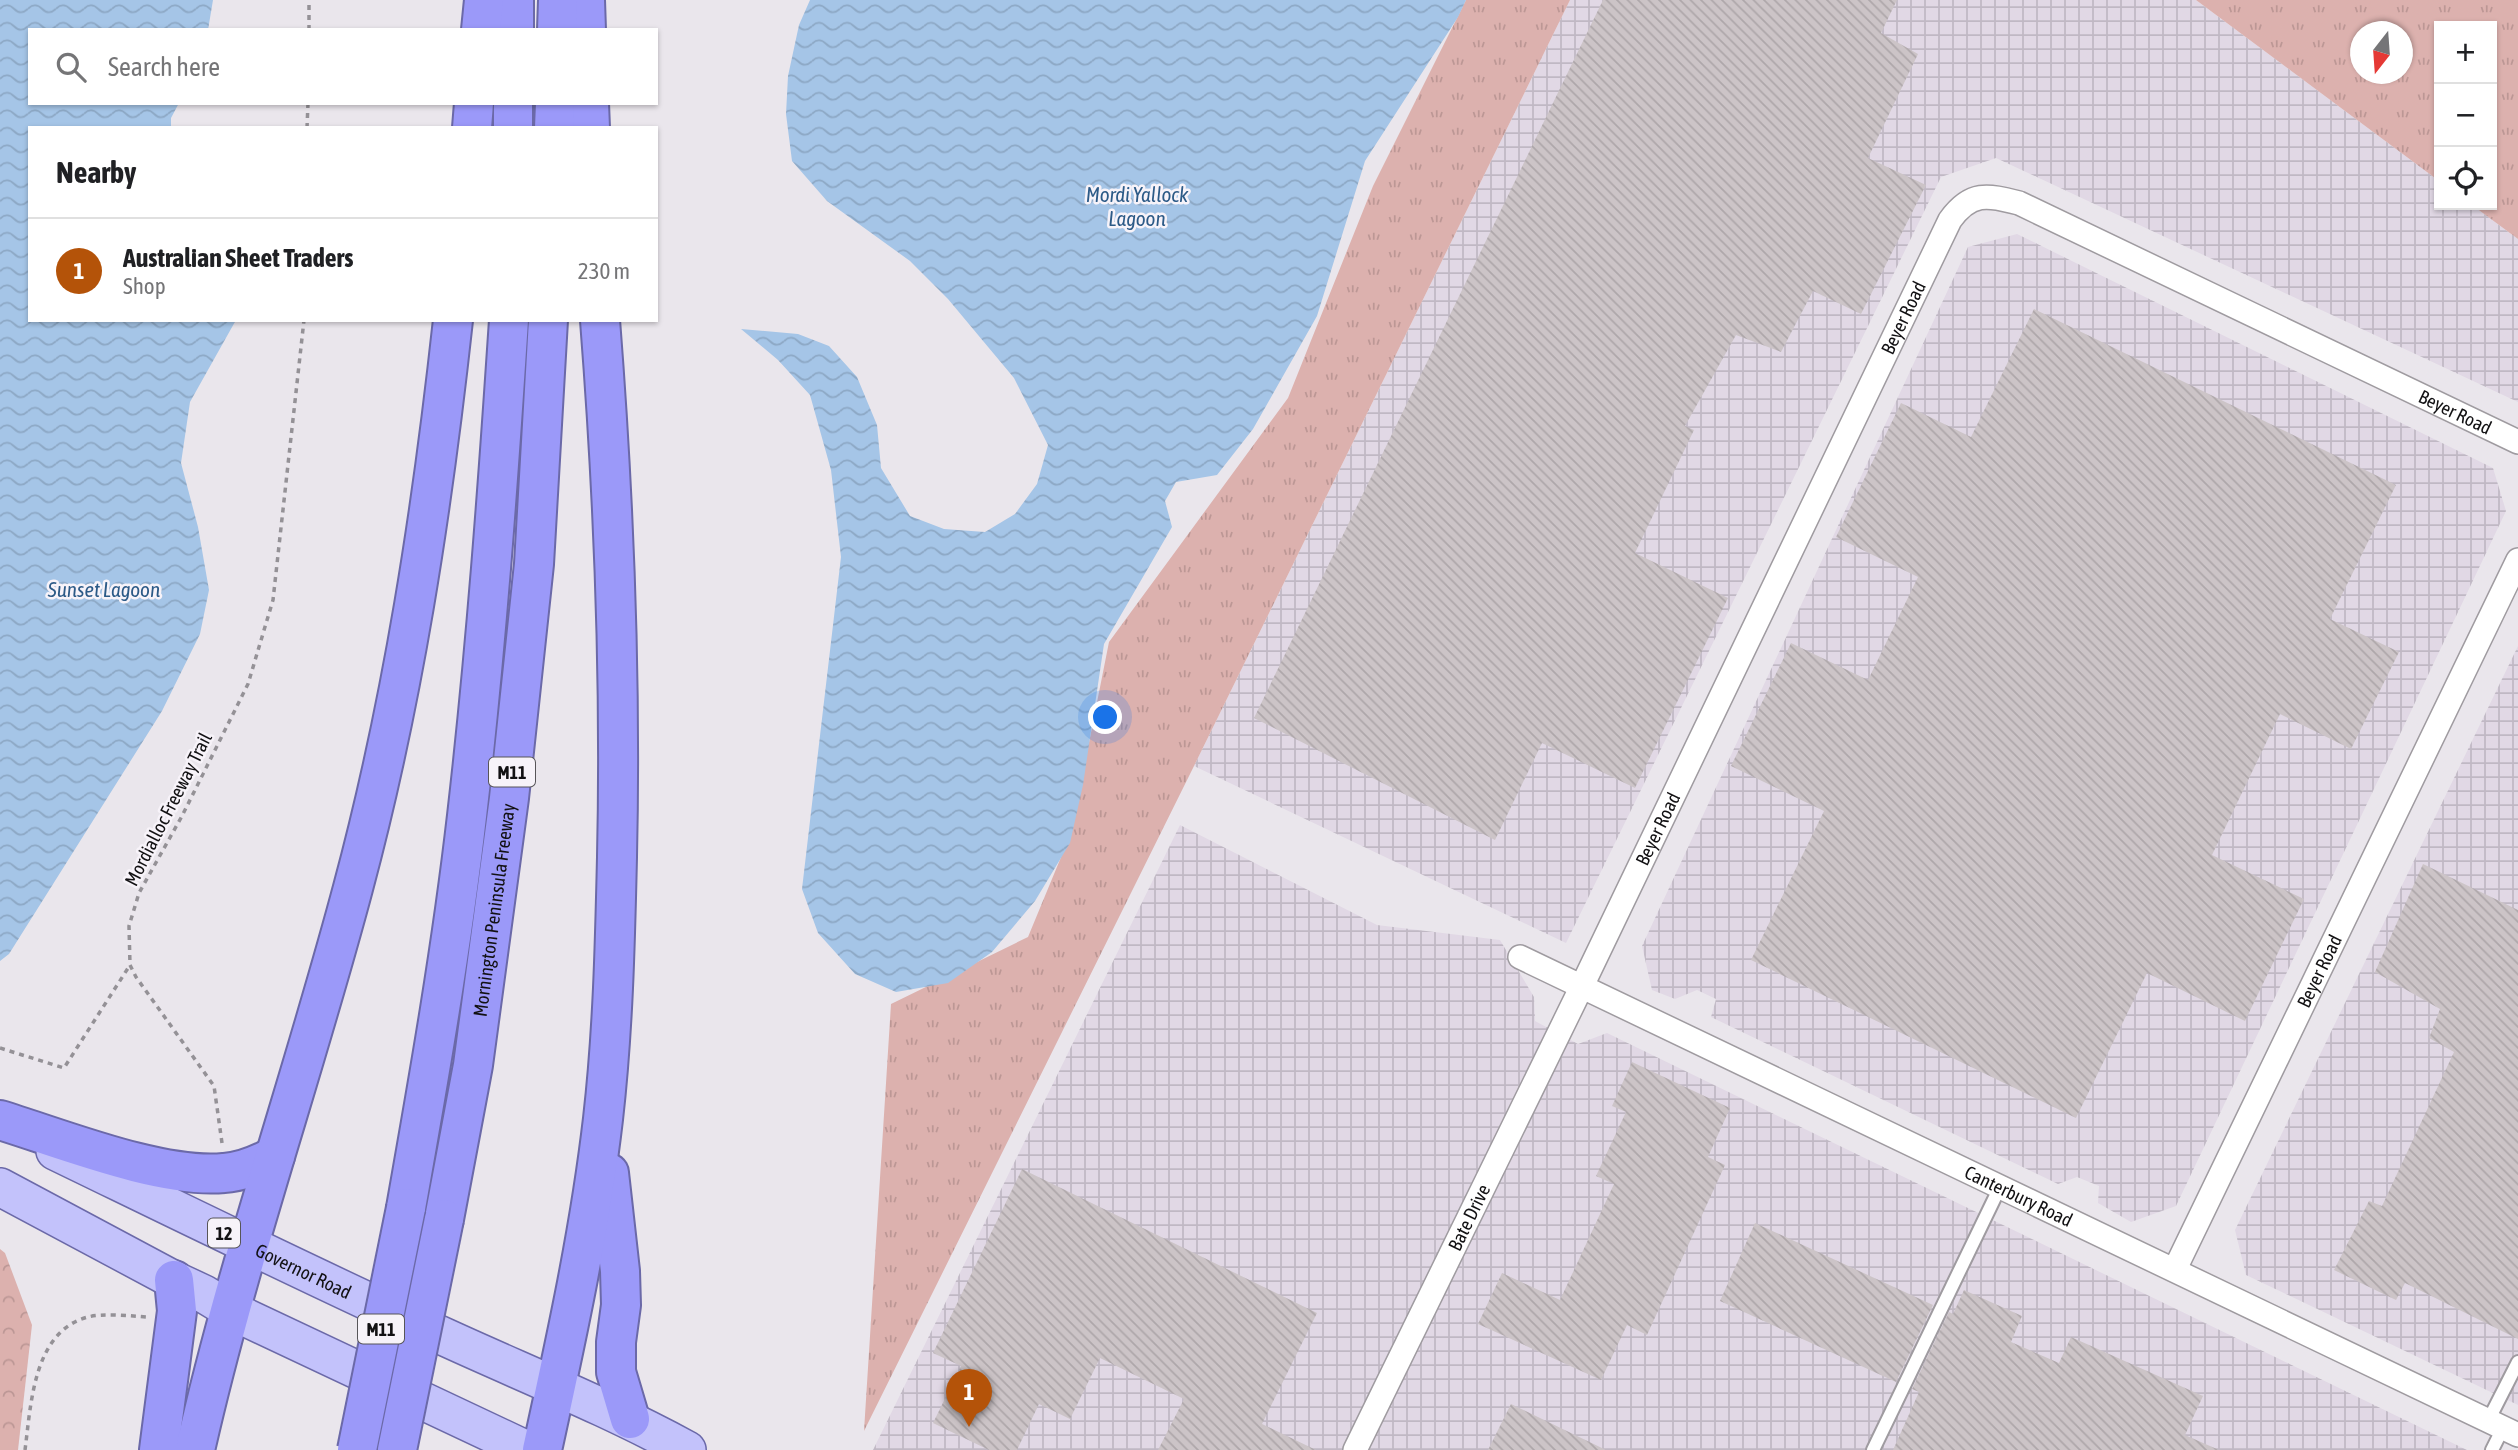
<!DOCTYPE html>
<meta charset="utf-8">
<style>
:root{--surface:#fff;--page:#f6f6f6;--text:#202124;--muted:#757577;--line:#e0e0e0;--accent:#b45309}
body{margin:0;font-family:"Asap Condensed",sans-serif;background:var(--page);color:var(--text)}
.controls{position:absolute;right:21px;top:21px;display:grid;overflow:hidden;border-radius:0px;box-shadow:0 2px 5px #0004}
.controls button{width:63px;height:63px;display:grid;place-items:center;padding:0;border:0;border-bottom:2px solid var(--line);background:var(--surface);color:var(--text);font:35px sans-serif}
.compass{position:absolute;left:2350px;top:21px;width:63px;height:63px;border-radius:50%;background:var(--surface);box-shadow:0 2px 5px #0004;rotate:197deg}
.you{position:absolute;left:1106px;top:718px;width:24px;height:24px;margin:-18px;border:5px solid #fff;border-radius:50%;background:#1a73e8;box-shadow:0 0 0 10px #1a73e833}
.badge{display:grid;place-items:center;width:46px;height:46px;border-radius:50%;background:var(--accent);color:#fff;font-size:23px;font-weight:700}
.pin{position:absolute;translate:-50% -58px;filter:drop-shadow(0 2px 4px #0008)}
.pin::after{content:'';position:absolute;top:37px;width:24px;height:21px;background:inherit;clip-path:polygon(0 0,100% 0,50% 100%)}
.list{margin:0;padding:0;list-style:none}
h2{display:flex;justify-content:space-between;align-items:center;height:91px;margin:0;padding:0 28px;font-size:30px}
h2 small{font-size:23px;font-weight:400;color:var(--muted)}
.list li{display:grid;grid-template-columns:46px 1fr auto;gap:21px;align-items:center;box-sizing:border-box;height:105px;padding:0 28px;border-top:2px solid var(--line)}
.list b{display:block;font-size:26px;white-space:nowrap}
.list p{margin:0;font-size:23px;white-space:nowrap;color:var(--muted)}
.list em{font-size:23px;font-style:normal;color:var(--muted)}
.icon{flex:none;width:38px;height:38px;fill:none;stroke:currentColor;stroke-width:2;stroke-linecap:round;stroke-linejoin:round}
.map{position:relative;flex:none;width:2518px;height:1450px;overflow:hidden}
.search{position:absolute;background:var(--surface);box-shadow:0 2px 5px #0004;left:28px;top:28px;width:630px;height:77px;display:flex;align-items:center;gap:18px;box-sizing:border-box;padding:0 24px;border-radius:0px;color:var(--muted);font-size:26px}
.panel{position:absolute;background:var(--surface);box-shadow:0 2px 5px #0004;left:28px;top:126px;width:630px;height:196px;border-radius:0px}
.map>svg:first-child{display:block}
</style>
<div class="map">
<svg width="2518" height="1450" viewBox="0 0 2518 1450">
<defs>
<pattern id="industrial-grid" width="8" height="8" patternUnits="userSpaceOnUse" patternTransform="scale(1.75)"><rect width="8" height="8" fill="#e1d8e5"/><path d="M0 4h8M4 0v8" fill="none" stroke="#c0b8c4"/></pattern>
<pattern id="grass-tufts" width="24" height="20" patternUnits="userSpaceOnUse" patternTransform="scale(1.75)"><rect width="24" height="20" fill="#dcb1ae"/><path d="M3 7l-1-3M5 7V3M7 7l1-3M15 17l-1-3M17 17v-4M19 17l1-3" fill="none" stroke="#bc9795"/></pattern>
<pattern id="park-crowns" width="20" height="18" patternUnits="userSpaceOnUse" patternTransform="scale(1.75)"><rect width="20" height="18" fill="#dcb1ae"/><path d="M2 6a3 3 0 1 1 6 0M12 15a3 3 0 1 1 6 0" fill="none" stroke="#bc9795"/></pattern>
<pattern id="water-waves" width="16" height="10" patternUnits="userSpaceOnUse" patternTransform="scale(1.75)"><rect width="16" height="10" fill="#a5c5e7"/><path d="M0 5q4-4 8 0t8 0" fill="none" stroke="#8da8c5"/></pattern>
<pattern id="building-back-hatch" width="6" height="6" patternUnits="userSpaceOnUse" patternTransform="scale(1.75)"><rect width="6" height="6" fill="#ccc4c7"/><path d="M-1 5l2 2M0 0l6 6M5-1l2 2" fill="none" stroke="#aea7aa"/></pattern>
</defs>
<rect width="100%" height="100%" fill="#eae6ec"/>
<g fill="url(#industrial-grid)">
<path d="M1570,0h626l243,181v24h33l46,34v163l-522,-244 -55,19 -375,766 -372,-177z"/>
<path d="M2017,234l476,234 13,43 -330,695 -45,16 -33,-19 1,-17 -22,-9 -19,7 -347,-167 5,-18 -19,-9 -22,9 -23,-9 -10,-44 326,-699z"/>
<path d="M2518,646v759l-272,-130 -11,-45z"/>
<path d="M1180,825l197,100 123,15 34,57 1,24 43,23 29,-11 860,417h-1594z"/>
</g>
<g fill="url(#grass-tufts)" fill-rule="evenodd">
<path d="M1466,0h104l-376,766 -330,665 27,-427 137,-67 43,-104 38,-191 179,-244 85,-212z"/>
<path d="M2196,0h322v239l-46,-34h20v-179h-53v155zM2360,32h42v42h-42z"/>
</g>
<path fill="url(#park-crowns)" d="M0,1249l5,4 27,72 -14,125h-18z"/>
<g fill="url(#water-waves)">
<path d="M0,0h213l-5,30h-178v73h149l-8,15v10h-141v192h206l-46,82 -9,61 17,64 11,63 -9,44 -38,77 -153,243 -9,7z"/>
<path d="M810,0h656l-8,17 -93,144 -48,155 -64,113 -36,46 -41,7 -11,19 7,26 -68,117 -21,141 -13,58 -35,58 -43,51 -44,31 -52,9 -41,-18 -37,-41 -16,-44 39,-332 -10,-87 -21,-75 -32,-35 -37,-31 57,5 31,12 28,31 20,48 4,43 29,48 34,13 41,3 30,-18 22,-30 11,-39 -34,-67 -66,-79 -38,-38 -83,-60 -35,-40 -6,-47 2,-38 11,-51z"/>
</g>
<g fill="url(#building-back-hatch)">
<path d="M1603,0h294l-16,33 37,21 -50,104 58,27 -65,129 -48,-23 -32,61 -45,-17 -51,91 9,4 -59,123 93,45 -93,190 -93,-45 -47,97 -241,-122z"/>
<path d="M2034,309l362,176 -66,134 69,33 -48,97 -71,-35 -68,141 92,44 -59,122 -98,-48 -71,145 -325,-158 73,-149 -93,-45 60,-123 77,37 50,-103 -82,-40 65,-134 70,34z"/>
<path d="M2423,864l95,46v429l-113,-56 -9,17 -62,-30 35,-69 13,5 72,-154 -25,-14 11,-29 -65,-37z"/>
<path d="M1632,1062l98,46 -22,49 17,8 -78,170 -20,-10 -26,55 -123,-56 24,-51 58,27 54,-116 -18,-8 30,-64 -14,-6z"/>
<path d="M1022,1169l295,144 -55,111 54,26h-158l26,-51 -84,-41 -30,61 -31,-15 -22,46h-28l-56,-27 28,-57 -28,-13z"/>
<path d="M1755,1223l178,82 -37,77 -176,-81z"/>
<path d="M1964,1290l58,26 -11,26 48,21 12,-26 132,59 -18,39 34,15h-326l26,-58 -7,-3 37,-77 4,2z"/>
<path d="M1511,1404l95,46h-118z"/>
</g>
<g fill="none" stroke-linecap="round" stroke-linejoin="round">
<g stroke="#9f9ba0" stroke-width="16">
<g id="lane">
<path d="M2488,1421l30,-59"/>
<path d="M1873,1450l127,-263"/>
<path d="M2492,1450l11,-22"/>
</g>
</g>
<g stroke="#9f9ba0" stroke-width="26">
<g id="street">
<path id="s1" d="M1520,957l998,478"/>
<path id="s2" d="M2175,1269l343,-709"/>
<path id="s3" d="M1355,1450l227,-464 368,-766c21,-29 37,-25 69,-17l499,239"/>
</g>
</g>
<g stroke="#6b69a8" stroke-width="40">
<g id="primary">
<path id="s4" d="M55,1151c130,63 260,127 392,187 81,37 163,70 240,112"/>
<path d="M0,1187l174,93 30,14 28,17 295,139"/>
</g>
</g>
<g stroke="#6b69a8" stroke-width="42">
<g id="highway">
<path d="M514,0v30"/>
<path d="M585,0l1,30"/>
<path d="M481,30l3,-30"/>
<path d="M557,30l1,-30"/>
<path d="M589,103l1,25"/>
<path d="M472,128l2,-25"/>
<path d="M513,128v-25"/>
<path d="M554,128l1,-25"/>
<path d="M0,1120c62,19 161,59 224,53 18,-1 36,-9 51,-17"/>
<path d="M609,1173l11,98 1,34 -5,37v30l14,47"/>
<path d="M406,1208c23,-130 46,-261 61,-392 19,-165 31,-330 42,-496"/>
<path id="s5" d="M444,1219l29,-154 36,-267 25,-234 14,-244"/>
<path d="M159,1450l18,-139 -3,-31"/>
<path d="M195,1450c43,-190 108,-374 158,-562 50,-186 79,-376 100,-568"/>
<path d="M542,1450c24,-110 48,-219 61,-331 10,-87 12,-175 14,-262 4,-180 -3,-358 -17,-537"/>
</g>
</g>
<g stroke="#949196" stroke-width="3.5" stroke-dasharray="5 5" stroke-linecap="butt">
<path d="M309,30v-30"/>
<path d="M307,128l1,-25"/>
<path d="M0,1048l64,20 66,-103"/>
<path d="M222,1143l-8,-57 -78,-109 -6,-12 -1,-39 10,-33 43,-77 66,-132 25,-84 31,-280"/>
<path d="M25,1450c6,-45 8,-119 63,-133 14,-4 44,-1 59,0"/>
</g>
<use href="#lane" stroke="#fff" stroke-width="12"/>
<use href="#street" stroke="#fff" stroke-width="23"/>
<use href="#primary" stroke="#c3c2fb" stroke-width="37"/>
<use href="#highway" stroke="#9b99f9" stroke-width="38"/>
<g stroke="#6b69a8" stroke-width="42" stroke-linecap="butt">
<g id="highway-bridge">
<path d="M357,1450l49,-242"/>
<path d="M397,1450l47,-231"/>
</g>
</g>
<use href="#highway-bridge" stroke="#9b99f9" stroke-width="38"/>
</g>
<g text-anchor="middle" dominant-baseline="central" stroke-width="5" stroke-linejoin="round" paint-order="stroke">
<g fill="#f7f3f9" stroke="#575558" stroke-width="2">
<rect x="489" y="757.5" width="46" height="29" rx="5"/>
<rect x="208" y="1218.5" width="32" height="29" rx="5"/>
<rect x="358" y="1314.5" width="46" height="29" rx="5"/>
</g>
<g font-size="18" font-weight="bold" fill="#121113">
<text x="512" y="772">M11</text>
<text x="224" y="1233">12</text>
<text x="381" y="1329">M11</text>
</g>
<g font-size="19" fill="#121113" stroke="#f7f3f9">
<text stroke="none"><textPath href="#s3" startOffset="1258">Beyer Road</textPath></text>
<text stroke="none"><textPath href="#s3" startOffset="1928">Beyer Road</textPath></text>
<text transform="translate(168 809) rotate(-63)">Mordialloc Freeway Trail</text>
<text stroke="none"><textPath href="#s3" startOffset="691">Beyer Road</textPath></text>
<text stroke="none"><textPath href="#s5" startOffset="313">Mornington Peninsula Freeway</textPath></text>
<text stroke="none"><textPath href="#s2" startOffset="331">Beyer Road</textPath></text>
<text stroke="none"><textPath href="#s1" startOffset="553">Canterbury Road</textPath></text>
<text stroke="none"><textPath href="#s3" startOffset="259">Bate Drive</textPath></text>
<text stroke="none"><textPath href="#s4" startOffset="276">Governor Road</textPath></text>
</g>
<g font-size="21" font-style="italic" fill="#2c5a87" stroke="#f7f3f9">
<text x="1137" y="194">Mordi Yallock<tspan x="1137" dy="24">Lagoon</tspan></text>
<text x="104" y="589">Sunset Lagoon</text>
</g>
</g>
</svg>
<div class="controls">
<button>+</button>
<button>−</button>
<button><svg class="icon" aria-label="locate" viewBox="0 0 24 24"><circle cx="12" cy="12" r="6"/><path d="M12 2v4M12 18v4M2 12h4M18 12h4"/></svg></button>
</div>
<svg class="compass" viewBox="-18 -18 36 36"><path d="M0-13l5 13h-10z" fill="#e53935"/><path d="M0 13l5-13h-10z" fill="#757577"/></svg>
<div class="you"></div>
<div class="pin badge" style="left:969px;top:1427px">1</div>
<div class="search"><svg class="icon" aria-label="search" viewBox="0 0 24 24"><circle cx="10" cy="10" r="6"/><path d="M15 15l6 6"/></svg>Search here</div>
<section class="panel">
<h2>Nearby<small></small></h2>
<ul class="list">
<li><span class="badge">1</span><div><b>Australian Sheet Traders</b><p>Shop</p></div><em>230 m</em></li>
</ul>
</section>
</div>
